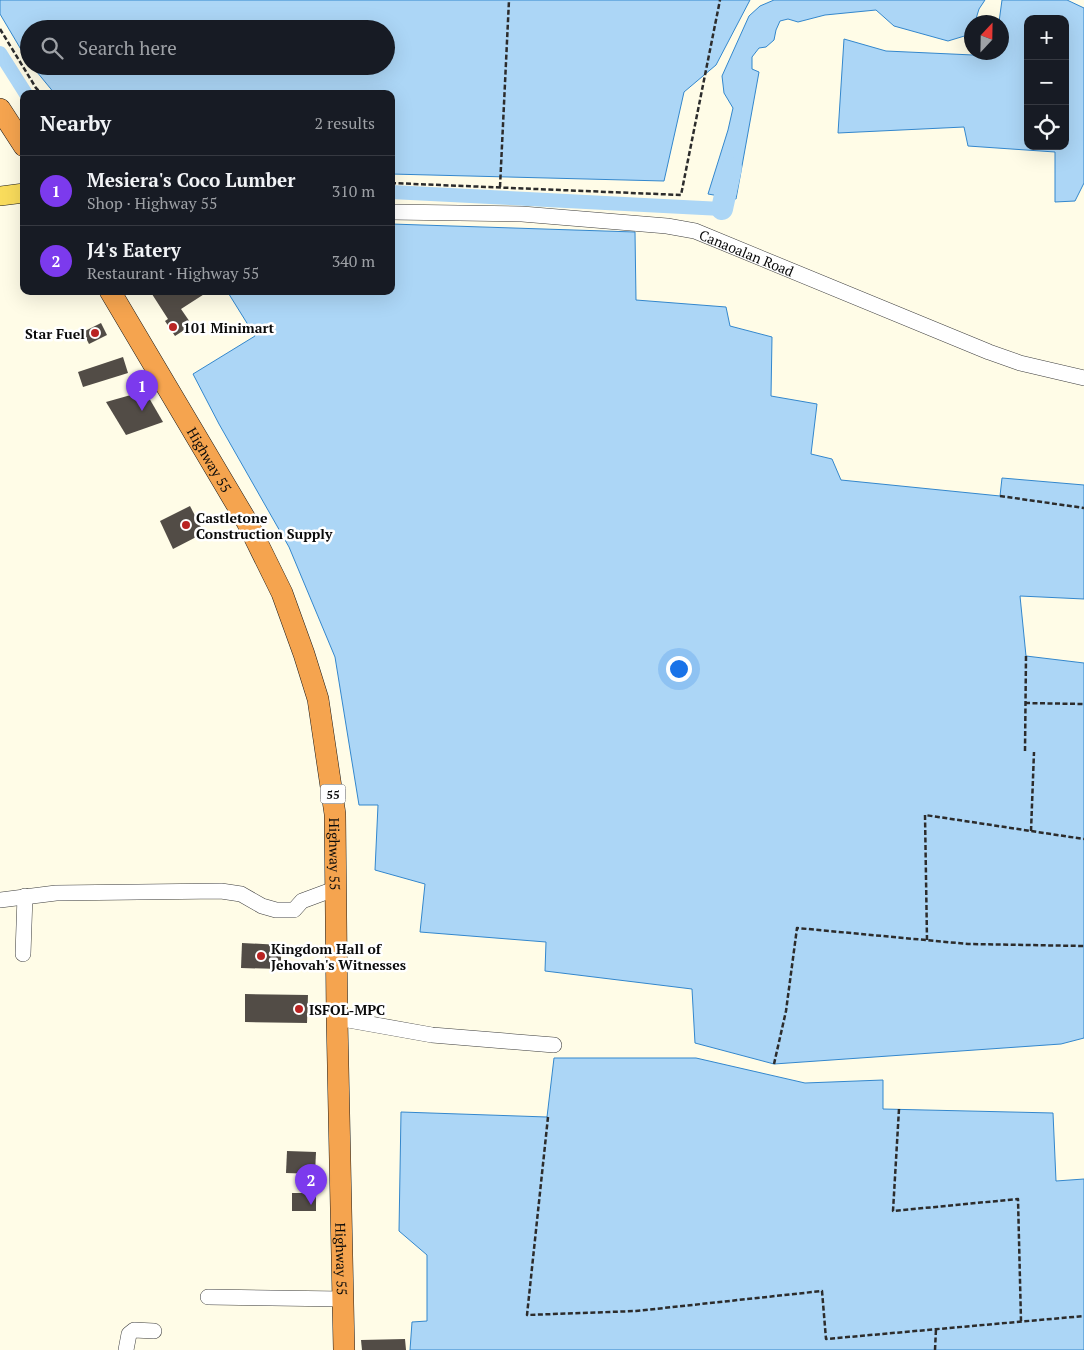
<!DOCTYPE html>
<meta charset="utf-8">
<style>
:root{--surface:#171b24;--page:#20242c;--text:#f1f3f6;--muted:#9ea1a6;--line:#363941;--accent:#7c3aed}
body{margin:0;font-family:"PT Serif",serif;background:var(--page);color:var(--text)}
.controls{position:absolute;right:15px;top:15px;display:grid;overflow:hidden;border-radius:10px;box-shadow:0 5px 20px #0002}
.controls button{width:45px;height:45px;display:grid;place-items:center;padding:0;border:0;border-bottom:1px solid var(--line);background:var(--surface);color:var(--text);font:25px sans-serif}
.compass{position:absolute;left:964px;top:15px;width:45px;height:45px;border-radius:50%;background:var(--surface);box-shadow:0 5px 20px #0002;rotate:22deg}
.you{position:absolute;left:678px;top:668px;width:18px;height:18px;margin:-12px;border:4px solid #fff;border-radius:50%;background:#1a73e8;box-shadow:0 0 0 8px #1a73e833}
.badge{display:grid;place-items:center;width:32px;height:32px;border-radius:50%;background:var(--accent);color:#fff;font-size:16px;font-weight:700}
.pin{position:absolute;translate:-50% -41px;filter:drop-shadow(0 1px 2px #0008)}
.pin::after{content:'';position:absolute;top:26px;width:18px;height:15px;background:inherit;clip-path:polygon(0 0,100% 0,50% 100%)}
.list{margin:0;padding:0;list-style:none}
h2{display:flex;justify-content:space-between;align-items:center;height:65px;margin:0;padding:0 20px;font-size:21px}
h2 small{font-size:16px;font-weight:400;color:var(--muted)}
.list li{display:grid;grid-template-columns:32px 1fr auto;gap:15px;align-items:center;box-sizing:border-box;height:70px;padding:0 20px;border-top:1px solid var(--line)}
.list b{display:block;font-size:19px;white-space:nowrap}
.list p{margin:0;font-size:16px;white-space:nowrap;color:var(--muted)}
.list em{font-size:16px;font-style:normal;color:var(--muted)}
.icon{flex:none;width:28px;height:28px;fill:none;stroke:currentColor;stroke-width:2;stroke-linecap:round;stroke-linejoin:round}
.map{position:relative;flex:none;width:1084px;height:1350px;overflow:hidden}
.search{position:absolute;background:var(--surface);box-shadow:0 5px 20px #0002;left:20px;top:20px;width:375px;height:55px;display:flex;align-items:center;gap:12px;box-sizing:border-box;padding:0 18px;border-radius:28px;color:var(--muted);font-size:19px}
.panel{position:absolute;background:var(--surface);box-shadow:0 5px 20px #0002;left:20px;top:90px;width:375px;height:205px;border-radius:10px}
.map>svg:first-child{display:block}
</style>
<div class="map">
<svg width="1084" height="1350" viewBox="0 0 1084 1350">
<rect width="100%" height="100%" fill="#fffce7"/>
<g fill="#acd6f6" stroke="#3387cd" fill-rule="evenodd">
<path d="M0,0h750l-34,65 -32,27 -20,89 -273,-7v-80h-336l-23,-28h354v-37h-357v34l-29,-49z"/>
<path d="M774,0h211l-6,9 -4,13h-3l-1,12 -23,7 -54,-15 -18,-16 -51,5 -27,7 -10,-3 -8,2 -4,9 -2,10 -8,7 -7,1 -7,9v12l7,3 -23,127 -28,-5 20,-64 5,-22 -9,-15 -2,-17 27,-60 11,-10z"/>
<path d="M1002,0h65l17,8v175l-9,18 -20,1v-50l-87,-6 -4,-19 -126,6 6,-94 42,12 109,5v-3l7,-1v-30h-3zM1028,19h37v127h-37z"/>
<path d="M391,224l244,8 1,68 90,7 4,19 42,11 -1,59 46,8 -6,50 21,5 9,21 159,16 2,-18 82,7v114l-64,-3 6,60 58,7v375l-23,6 -287,20 -79,-21 -3,-54 -147,-18 1,-29 -126,-10 5,-48 -50,-14 3,-65h-19l-24,-148 -46,-110 -70,-123 -26,-50 62,-38 -28,-45h164z"/>
<path d="M554,1058h142l109,25 78,-3v29l170,4 3,68 28,-2v171h-674l2,-28 15,-1v-66l-28,-24 2,-119 146,5z"/>
</g>
<g fill="none" stroke-linecap="round" stroke-linejoin="round">
<g stroke="#acd6f6" stroke-width="14">
<path d="M0,53l26,41"/>
<path d="M391,192l331,17"/>
</g>
<path stroke="#acd6f6" stroke-width="22" d="M722,209l9,-41"/>
</g>
<g fill="#524c46">
<path d="M150,291h59l-28,18 11,16 -17,11 -10,-15 3,-2z"/>
<path d="M101,323l6,12 -18,9 -6,-12z"/>
<path d="M123,357l5,16 -45,14 -5,-15z"/>
<path d="M145,391l18,31 -37,13 -20,-33z"/>
<path d="M190,506l14,27 -31,16 -13,-28z"/>
<path d="M242,943l39,2v24l-40,-1z"/>
<path d="M245,994l63,1 -1,28 -62,-1z"/>
<path d="M287,1151l29,1 -1,22 -29,-1z"/>
<rect x="292" y="1193" width="24" height="18"/>
<path d="M405,1339l1,11h-44l-1,-10z"/>
</g>
<g fill="none" stroke-linecap="round" stroke-linejoin="round">
<g stroke="#3d3d3d" stroke-width="16">
<g id="minor">
<path id="s1" d="M391,212l131,2 145,12 28,5 294,121 31,11 64,15"/>
<path d="M0,900l56,-7 165,-2 20,3 21,12 14,4h18l8,-9 35,-13"/>
<path d="M23,954l2,-58"/>
<path d="M337,1018l95,17 122,10"/>
<path d="M208,1297l134,2"/>
<path d="M126,1350l3,-16 5,-4 20,1"/>
</g>
</g>
<g stroke="#1b1b1b" stroke-width="20">
<path id="major" d="M0,196l24,-3"/>
</g>
<g stroke="#1b1b1b" stroke-width="22">
<g id="highway">
<path d="M0,109l24,37"/>
<path id="s2" d="M110,291l137,231 35,71 22,61 14,45 17,115 2,204 7,332"/>
</g>
</g>
<g stroke="#2c2c2c" stroke-width="2.5" stroke-dasharray="5 2.5" stroke-linecap="butt">
<path d="M0,29l36,59 6,6"/>
<path d="M391,183l290,12 39,-195"/>
<path d="M500,187l9,-187"/>
<path d="M1000,496l84,12"/>
<path d="M1025,703l59,1"/>
<path d="M1025,751l1,-95"/>
<path d="M1031,831l3,-79"/>
<path d="M927,940l-2,-125 159,24"/>
<path d="M774,1064l12,-53 11,-83 171,16 116,2"/>
<path d="M899,1109l-6,102 125,-12 3,122"/>
<path d="M548,1117l-21,198 109,-4 186,-20 4,48 258,-23"/>
<path d="M935,1350l1,-21"/>
</g>
<use href="#minor" stroke="#fff" stroke-width="15"/>
<use href="#major" stroke="#f9dc5c" stroke-width="19"/>
<use href="#highway" stroke="#f5a44f" stroke-width="21"/>
</g>
<g fill="#b92423" stroke="#fff" stroke-width="2">
<circle cx="173" cy="327" r="5"/>
<circle cx="95" cy="333" r="5"/>
<circle cx="186" cy="525" r="5"/>
<circle cx="261" cy="956" r="5"/>
<circle cx="299" cy="1009" r="5"/>
</g>
<g text-anchor="middle" dominant-baseline="central" stroke-width="5" stroke-linejoin="round" paint-order="stroke">
<rect fill="#fff" stroke="#545454" stroke-width="1" x="320.5" y="784.5" width="25" height="19" rx="4"/>
<g font-size="12" font-weight="bold" fill="#0a0a0a">
<text x="333" y="794">55</text>
</g>
<g font-size="14" fill="#0a0a0a" stroke="#fff">
<text stroke="none"><textPath href="#s1" startOffset="361">Canaoalan Road</textPath></text>
<text stroke="none"><textPath href="#s2" startOffset="196">Highway 55</textPath></text>
<text stroke="none"><textPath href="#s2" startOffset="616">Highway 55</textPath></text>
<text stroke="none"><textPath href="#s2" startOffset="1021">Highway 55</textPath></text>
</g>
<g font-size="14" font-weight="bold" fill="#0a0a0a" stroke="#fff" text-anchor="start">
<text x="183" y="327">101 Minimart</text>
<text x="85" y="333" text-anchor="end">Star Fuel</text>
<text x="196" y="517">Castletone<tspan x="196" dy="16">Construction Supply</tspan></text>
<text x="271" y="948">Kingdom Hall of<tspan x="271" dy="16">Jehovah's Witnesses</tspan></text>
<text x="309" y="1009">ISFOL-MPC</text>
</g>
</g>
</svg>
<div class="controls">
<button>+</button>
<button>−</button>
<button><svg class="icon" aria-label="locate" viewBox="0 0 24 24"><circle cx="12" cy="12" r="6"/><path d="M12 2v4M12 18v4M2 12h4M18 12h4"/></svg></button>
</div>
<svg class="compass" viewBox="-18 -18 36 36"><path d="M0-13l5 13h-10z" fill="#e53935"/><path d="M0 13l5-13h-10z" fill="#9ea1a6"/></svg>
<div class="you"></div>
<div class="pin badge" style="left:142px;top:411px">1</div>
<div class="pin badge" style="left:311px;top:1205px">2</div>
<div class="search"><svg class="icon" aria-label="search" viewBox="0 0 24 24"><circle cx="10" cy="10" r="6"/><path d="M15 15l6 6"/></svg>Search here</div>
<section class="panel">
<h2>Nearby<small>2 results</small></h2>
<ul class="list">
<li><span class="badge">1</span><div><b>Mesiera's Coco Lumber</b><p>Shop · Highway 55</p></div><em>310 m</em></li>
<li><span class="badge">2</span><div><b>J4's Eatery</b><p>Restaurant · Highway 55</p></div><em>340 m</em></li>
</ul>
</section>
</div>
